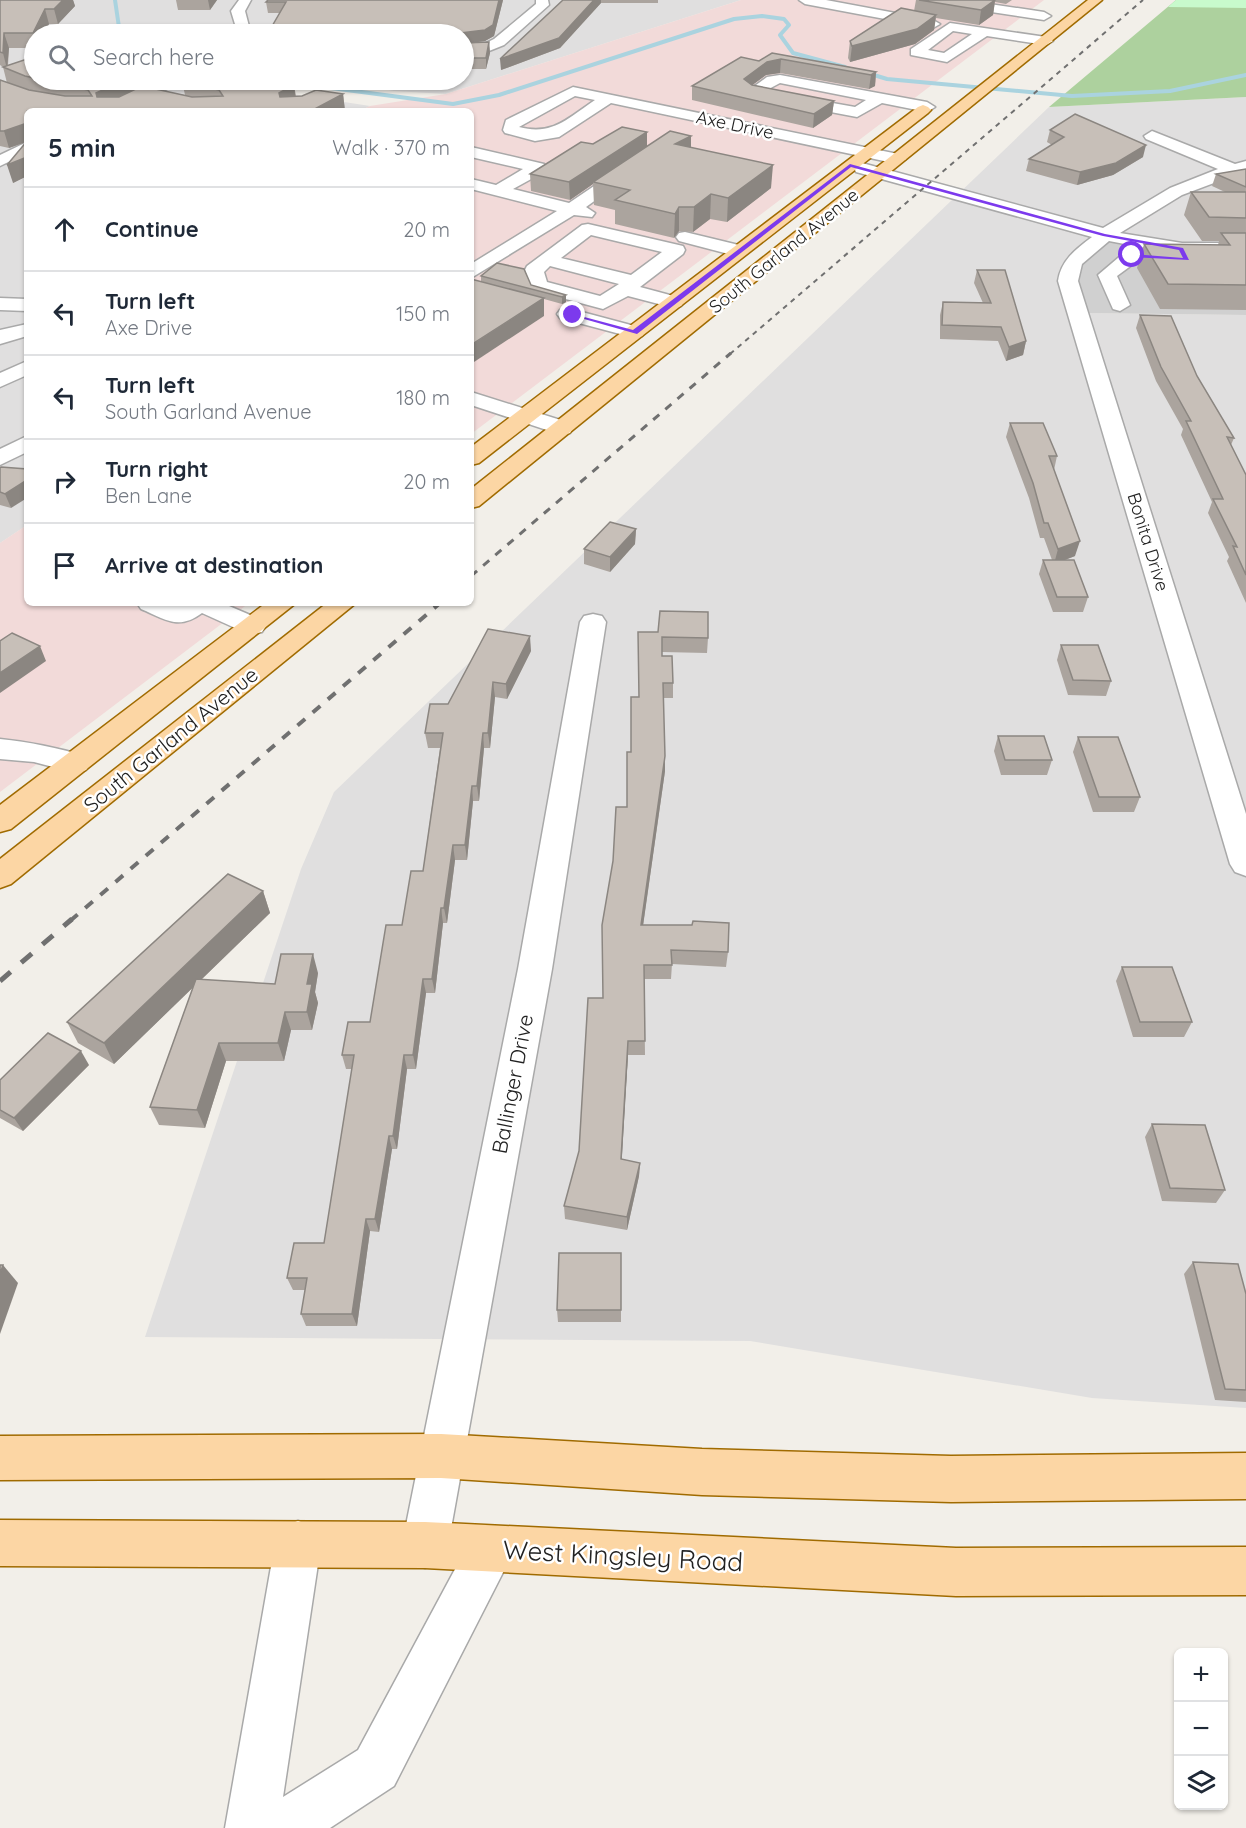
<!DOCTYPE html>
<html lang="en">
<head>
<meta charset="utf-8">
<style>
  body { margin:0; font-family:Quicksand,sans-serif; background:#f2f2f3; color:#1f2937 }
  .controls { position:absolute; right:18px; bottom:18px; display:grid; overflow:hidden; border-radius:9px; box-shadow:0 2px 4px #0004 }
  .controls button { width:54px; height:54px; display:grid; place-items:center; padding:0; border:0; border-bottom:2px solid #e0e1e3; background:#fff; color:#1f2937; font:30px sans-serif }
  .stop { position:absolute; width:18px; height:18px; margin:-14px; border:4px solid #7c3aed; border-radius:50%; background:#fff }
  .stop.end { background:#7c3aed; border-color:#fff; box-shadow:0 2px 6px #0008 }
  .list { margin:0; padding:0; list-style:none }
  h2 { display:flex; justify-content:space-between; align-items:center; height:78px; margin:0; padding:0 24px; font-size:26px }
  h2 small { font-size:20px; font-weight:400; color:#747a83 }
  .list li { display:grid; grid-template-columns:39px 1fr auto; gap:18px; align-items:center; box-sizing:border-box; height:84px; padding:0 24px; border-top:2px solid #e0e1e3 }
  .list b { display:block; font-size:22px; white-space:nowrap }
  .list p { margin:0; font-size:20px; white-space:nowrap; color:#747a83 }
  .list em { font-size:20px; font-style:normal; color:#747a83 }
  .icon { flex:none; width:33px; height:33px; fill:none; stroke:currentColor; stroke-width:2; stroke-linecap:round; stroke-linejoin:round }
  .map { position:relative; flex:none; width:1246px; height:1828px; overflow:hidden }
  .search { position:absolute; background:#fff; box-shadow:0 2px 4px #0004; left:24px; top:24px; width:450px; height:66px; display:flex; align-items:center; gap:15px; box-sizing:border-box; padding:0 21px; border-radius:33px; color:#747a83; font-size:22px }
  .panel { position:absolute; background:#fff; box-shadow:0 2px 4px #0004; left:24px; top:108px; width:450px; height:498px; border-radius:9px }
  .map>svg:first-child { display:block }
  .residential { fill:#e0dfdf }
  .commercial { fill:#f2dad9 }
  .religious { fill:#d0d0d0 }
  .forest { fill:#add19e }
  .park { fill:#c8facc }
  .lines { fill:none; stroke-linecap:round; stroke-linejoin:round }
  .stream { stroke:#aad3df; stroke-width:4 }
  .minor-casing { stroke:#a9a9a9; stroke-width:3 }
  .major-casing { stroke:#a06b00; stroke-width:3 }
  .minor { fill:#fff; fill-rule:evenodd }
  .major { fill:#fcd6a4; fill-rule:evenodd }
  .rail-far3 { stroke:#707070; stroke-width:2; stroke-dasharray:5 5; stroke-linecap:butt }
  .rail-far2 { stroke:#707070; stroke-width:3; stroke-dasharray:8 8; stroke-linecap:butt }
  .rail-far1 { stroke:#707070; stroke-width:4; stroke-dasharray:10 10; stroke-linecap:butt }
  .rail { stroke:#707070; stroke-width:5; stroke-dasharray:14 14; stroke-linecap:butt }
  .wall { fill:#aba49e }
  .shaded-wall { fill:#8b8681 }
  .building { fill:#c7bfb8; stroke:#8b8681; stroke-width:1.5 }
  .route { fill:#7c3aed }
  .labels { text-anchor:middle; stroke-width:5; stroke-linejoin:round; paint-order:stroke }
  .far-street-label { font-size:18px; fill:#222; stroke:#fff }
  .street-label { font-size:21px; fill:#222; stroke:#fff }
  .near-street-label { font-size:26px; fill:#222; stroke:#fff }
</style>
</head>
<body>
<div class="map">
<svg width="1246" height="1828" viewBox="0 0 1246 1828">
  <rect width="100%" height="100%" fill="#f2efe9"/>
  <g class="residential">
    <path d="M 0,0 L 741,0 L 446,94 L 394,91 L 334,80 L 464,80 L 464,34 L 34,34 L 34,80 L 203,80 L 370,106 L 359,111 L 27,111 L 27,525 L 0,543 Z"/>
    <path d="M 1246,97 L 1246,253 L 1085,313 L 1246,315 L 1246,1408 L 1092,1398 L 750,1341 L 145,1337 L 301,869 L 334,792 L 1049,107 Z"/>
  </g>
  <g class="commercial">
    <path d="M 741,0 L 1044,0 L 471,434 L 471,111 L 359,111 L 370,106 L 446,94 Z"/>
    <path d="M 27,525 L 27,603 L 249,603 L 0,792 L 0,543 Z"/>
  </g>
  <path class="religious" d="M 1107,241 L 1246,253 L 1246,315 L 1085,313 L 1075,278 L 1078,266 Z"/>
  <path class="forest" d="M 1176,0 L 1246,0 L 1246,97 L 1049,107 Z"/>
  <path class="park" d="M 1176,0 L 1246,0 L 1246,8 L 1168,7 Z"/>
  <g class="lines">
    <g class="stream">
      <path d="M 115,0 L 120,34"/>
      <path d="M 864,72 L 887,79 L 1072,96 L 1170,91 L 1246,75"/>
      <path d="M 172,80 L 191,81"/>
      <path d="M 283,85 L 316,86 L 453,104 L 499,95 L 734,19 L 762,16 L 784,19 L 789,25 L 780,35 L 793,53 L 845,67"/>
    </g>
    <g class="minor-casing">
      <g id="minor">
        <path d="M 239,0 L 251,0 L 245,11 L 251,34 L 238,34 L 231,11 Z"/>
        <path d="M 536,0 L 548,0 L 549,5 L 504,45 L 489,51 L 464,52 L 464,44 L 486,43 L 494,39 L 536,4 Z"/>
        <path d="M 799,0 L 826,0 L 933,20 L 940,24 L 933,28 L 805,4 Z"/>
        <path d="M 963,0 L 1044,12 L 1051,16 L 1044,20 L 958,7 L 957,4 Z"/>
        <path d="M 950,23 L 1046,37 L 1053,41 L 1046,45 L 987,36 L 947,62 L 911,55 L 911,49 ZM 953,31 L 972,34 L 944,53 L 928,50 Z"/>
        <path d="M 780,75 L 927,102 L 935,107 L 927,112 L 882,103 L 857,117 L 752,97 L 745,93 L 767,77 ZM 780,83 L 866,100 L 855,107 L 765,91 Z"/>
        <path d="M 167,80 L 185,80 L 122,111 L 101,111 Z"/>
        <path d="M 573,87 L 898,154 L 906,159 L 898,164 L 611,103 L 559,137 L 535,141 L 505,133 L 503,130 L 506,120 ZM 575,96 L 595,100 C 568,118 553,136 519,127 Z"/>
        <path d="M 1152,131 L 1235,164 L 1246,161 L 1246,171 L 1182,195 L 1120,233 L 1182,243 L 1246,243 L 1246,255 L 1182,255 L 1109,241 L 1082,264 L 1078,281 L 1246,814 L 1246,876 L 1235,872 L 1230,864 L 1058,281 C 1061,260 1076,249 1092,237 L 856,172 L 854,168 L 862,163 L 1103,228 L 1170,188 L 1218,169 L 1146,139 L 1144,136 Z"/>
        <path d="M 27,142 L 27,153 L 0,166 L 0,155 Z"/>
        <path d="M 471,147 L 544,164 L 546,168 L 544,172 L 513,189 L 569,203 L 625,165 L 631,164 L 639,169 L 586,207 L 595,213 L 592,217 L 574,215 L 471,278 L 471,264 L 557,211 L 471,189 L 471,179 L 496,185 L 523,169 L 471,157 Z"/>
        <path d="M 588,224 L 683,246 L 685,250 L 683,254 L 640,287 L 681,298 L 684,302 L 681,306 L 674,308 L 628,296 L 603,309 L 532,290 L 525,270 L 527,266 L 582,225 ZM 591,235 L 662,252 L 631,275 L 561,258 ZM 550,266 L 619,284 L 600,296 L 547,282 L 544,272 Z"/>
        <path d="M 685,232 L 747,247 L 749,251 L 740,257 L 679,241 L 676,237 L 679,233 Z"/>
        <path d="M 1132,250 L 1164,253 L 1173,259 L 1164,265 L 1136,262 L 1117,276 L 1130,305 L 1120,311 L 1113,309 L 1098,275 L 1125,252 Z"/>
        <path d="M 0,298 L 27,299 L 27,311 L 0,310 Z"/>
        <path d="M 567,308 L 642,328 L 645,332 L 642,336 L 635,338 L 560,318 L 557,314 L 560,310 Z"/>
        <path d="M 27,324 L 27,336 L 0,344 L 0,330 Z"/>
        <path d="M 27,361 L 27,375 L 0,387 L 0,373 Z"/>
        <path d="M 471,392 L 570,423 L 573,428 L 570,433 L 562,435 L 471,405 Z"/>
        <path d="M 27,436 L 27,452 L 0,465 L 0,449 Z"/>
        <path d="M 137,603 L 173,603 L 179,605 L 182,603 L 222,603 L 262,620 L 266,626 L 262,632 L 253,634 L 244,632 L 202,613 C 178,631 165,619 141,609 Z"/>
        <path d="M 593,614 L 602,616 L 606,622 L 552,969 L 448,1545 L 442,1562 L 425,1568 L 408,1562 L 402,1545 L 518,969 L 580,622 L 584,616 Z"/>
        <path d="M 0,739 C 30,742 58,748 86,756 L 91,763 L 86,770 L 76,773 L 34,762 L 0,759 Z"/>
        <path d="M 298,1521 L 315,1527 L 321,1544 L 283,1797 L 358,1750 L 475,1532 L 492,1526 L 509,1532 L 515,1549 L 394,1786 L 330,1828 L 225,1828 L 275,1544 L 281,1527 Z"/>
      </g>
    </g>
    <g class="major-casing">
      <g id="major">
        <path d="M 1088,0 L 1102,0 L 479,506 L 471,508 L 471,489 Z"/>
        <path d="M 923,105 L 928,107 L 931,110 L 928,113 L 479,463 L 471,465 L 471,447 L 918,107 Z"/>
        <path d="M 266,603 L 296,603 L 11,829 L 0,832 L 0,805 Z"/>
        <path d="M 327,603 L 356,603 L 11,884 L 0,888 L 0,859 Z"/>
        <path d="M 441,1434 L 702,1449 L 951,1456 L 1246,1453 L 1246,1499 L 951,1502 L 702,1495 L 441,1478 L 0,1480 L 0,1436 Z"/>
        <path d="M 0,1520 L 425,1522 L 956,1548 L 1246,1547 L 1246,1595 L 956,1596 L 425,1568 L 0,1566 Z"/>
      </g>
    </g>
    <use href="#minor" class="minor"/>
    <use href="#major" class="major"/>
    <path class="rail-far3" d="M 730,354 L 1143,0"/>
    <path class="rail-far2" d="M 471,576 L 731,353"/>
    <path class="rail-far1" d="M 70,921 L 440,603"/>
    <path class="rail" d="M 0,981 L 72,919"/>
  </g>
  <g class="wall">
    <path d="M 0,0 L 73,0 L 75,6 L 58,24 L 49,24 L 34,34 L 34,48 L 9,48 L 8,65 L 34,58 L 34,80 L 137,80 L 139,88 L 185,95 L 182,81 L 294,85 L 296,96 L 343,94 L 345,111 L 27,111 L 27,176 L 13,183 L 26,142 L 9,148 L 0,146 L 0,80 L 7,83 L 3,67 L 0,65 Z"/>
    <path d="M 176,0 L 217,0 L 210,10 L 178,10 Z"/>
    <path d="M 268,0 L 503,0 L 494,36 L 485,41 L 467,43 L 489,42 L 490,53 L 486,69 L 464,69 L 464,34 L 272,34 L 271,28 L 280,13 L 268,13 L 266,2 Z"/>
    <path d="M 563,0 L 658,0 L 658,3 L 601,3 L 560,48 L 501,70 Z"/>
    <path d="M 916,0 L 1012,0 L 1006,4 L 995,2 L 993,15 L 979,25 L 936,18 L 934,30 L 915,44 L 850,62 L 848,58 L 850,41 L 914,11 Z"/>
    <path d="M 772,53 L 876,72 L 875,86 L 869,89 L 780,73 L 766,75 L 752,85 L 834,101 L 832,115 L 813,128 L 692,100 L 692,86 L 759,61 Z"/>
    <path d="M 1050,130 L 1143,157 L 1113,175 L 1077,185 L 1026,171 L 1029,159 L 1052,145 L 1047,142 Z"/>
    <path d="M 593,144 L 691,148 L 771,188 L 727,222 L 710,219 L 693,232 L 679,231 L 674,238 L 615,224 L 615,210 L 594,205 L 593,184 L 570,200 L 531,191 L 530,174 Z"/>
    <path d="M 1246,169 L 1246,310 L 1160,309 L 1137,268 L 1144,244 L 1218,245 L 1219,241 L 1202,241 L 1184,215 L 1191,192 L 1225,192 L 1212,186 L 1216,174 Z"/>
    <path d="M 977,270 L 1026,341 L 1023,355 L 1006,361 L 998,341 L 940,339 L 940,315 L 943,302 L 983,303 L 974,283 Z"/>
    <path d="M 481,276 L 531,285 L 566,295 L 566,302 L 562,304 L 544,299 L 544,316 L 481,281 Z"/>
    <path d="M 1140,315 L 1197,376 L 1234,438 L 1231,445 L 1246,475 L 1246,603 L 1227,561 L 1229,557 L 1208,513 L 1212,502 L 1181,435 L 1183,429 L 1156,381 L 1136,328 Z"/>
    <path d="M 1010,423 L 1057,456 L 1054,470 L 1075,556 L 1065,560 L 1088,597 L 1083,612 L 1053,612 L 1039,574 L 1043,560 L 1052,560 L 1044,538 L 1040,538 L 1029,498 L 1006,437 Z"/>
    <path d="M 0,468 L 11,508 L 0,505 Z"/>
    <path d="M 636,529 L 635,544 L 610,572 L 584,564 L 584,549 Z"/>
    <path d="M 658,632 L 708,638 L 707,653 L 662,652 L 662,656 L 673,683 L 673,698 L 663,698 L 665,771 L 643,925 L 728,952 L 726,967 L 672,964 L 671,979 L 644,979 L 645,1055 L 628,1055 L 621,1160 L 640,1163 L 639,1176 L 627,1230 L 565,1219 L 564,1206 L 579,1151 L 603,998 L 627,807 L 631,752 L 639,697 Z"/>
    <path d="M 1061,645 L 1111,681 L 1106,696 L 1068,695 L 1057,660 Z"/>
    <path d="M 531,651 L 507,699 L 495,697 L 490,748 L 484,748 L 479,801 L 473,801 L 467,860 L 455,860 L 447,923 L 443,923 L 435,993 L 426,993 L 416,1069 L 407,1069 L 397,1149 L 392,1149 L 379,1232 L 370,1231 L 357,1326 L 306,1326 L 301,1314 L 305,1290 L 293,1290 L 287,1278 L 324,1243 L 352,1069 L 346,1069 L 342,1055 L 370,1022 L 402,925 L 423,871 L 440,748 L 428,748 L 425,733 L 448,704 Z"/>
    <path d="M 998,736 L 1052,760 L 1047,775 L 1001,775 L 994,751 Z"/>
    <path d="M 1078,737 L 1140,797 L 1134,812 L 1093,812 L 1073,752 Z"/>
    <path d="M 263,891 L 270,913 L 201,980 L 275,984 L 318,973 L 315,992 L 318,1003 L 312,1030 L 291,1030 L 284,1061 L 226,1061 L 205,1128 L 159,1125 L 150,1107 L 193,987 L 114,1064 L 78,1043 L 67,1022 Z"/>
    <path d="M 1122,967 L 1192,1022 L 1184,1037 L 1133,1037 L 1116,981 Z"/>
    <path d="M 89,1065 L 23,1131 L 0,1118 L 0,1080 Z"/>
    <path d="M 1152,1124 L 1225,1190 L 1216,1203 L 1162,1201 L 1145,1137 Z"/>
    <path d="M 621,1253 L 621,1322 L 558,1322 L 557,1310 Z"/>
    <path d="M 1193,1262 L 1246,1294 L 1246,1402 L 1215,1400 L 1184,1274 Z"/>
  </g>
  <g class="shaded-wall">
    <path d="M 63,0 L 73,0 L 75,6 L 58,24 L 54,9 Z"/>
    <path d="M 208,0 L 217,0 L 210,10 Z"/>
    <path d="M 499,0 L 503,0 L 494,36 L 485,41 L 464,44 L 464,34 L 461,34 L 461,33 Z"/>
    <path d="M 594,0 L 601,0 L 601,3 L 560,48 L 501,70 L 500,59 Z"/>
    <path d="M 995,0 L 993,15 L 979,25 L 981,10 Z"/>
    <path d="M 45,9 L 49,24 L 44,34 L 34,34 L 34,36 L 33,33 Z"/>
    <path d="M 936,15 L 934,30 L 915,44 L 850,62 L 852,46 Z"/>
    <path d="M 4,33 L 9,48 L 7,69 L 3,53 Z"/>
    <path d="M 489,42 L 490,53 L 486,69 L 486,58 Z"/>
    <path d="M 781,59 L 780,73 L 766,75 L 743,92 L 744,79 L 767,62 Z"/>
    <path d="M 876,72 L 875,86 L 869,89 L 871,75 Z"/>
    <path d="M 125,80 L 137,80 L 140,90 L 100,109 L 96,93 Z"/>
    <path d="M 294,85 L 296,102 L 282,109 L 279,93 Z"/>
    <path d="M 343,94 L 345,111 L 311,111 Z"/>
    <path d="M 834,101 L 832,115 L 813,128 L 814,114 Z"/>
    <path d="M 24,124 L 24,136 L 26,142 L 9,148 L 4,131 Z"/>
    <path d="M 647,132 L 647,149 L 593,182 L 593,184 L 570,200 L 569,182 Z"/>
    <path d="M 691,136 L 691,158 L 675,144 Z"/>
    <path d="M 1146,145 L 1143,157 L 1113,175 L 1077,185 L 1080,172 Z"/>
    <path d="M 27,157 L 27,176 L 13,183 L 7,165 Z"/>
    <path d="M 773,165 L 771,188 L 727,222 L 728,198 Z"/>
    <path d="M 711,194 L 710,219 L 693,232 L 694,207 Z"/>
    <path d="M 679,207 L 679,231 L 674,238 L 675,214 Z"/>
    <path d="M 566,295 L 566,302 L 562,304 L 562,297 Z"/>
    <path d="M 544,298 L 544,316 L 471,364 L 471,345 Z"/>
    <path d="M 1026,341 L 1023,355 L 1006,361 L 1009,347 Z"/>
    <path d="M 27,480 L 27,498 L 11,508 L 5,494 Z"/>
    <path d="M 636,529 L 635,544 L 610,572 L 610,557 Z"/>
    <path d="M 1080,541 L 1075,556 L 1054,564 L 1058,549 Z"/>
    <path d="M 530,636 L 531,651 L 507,699 L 506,684 Z"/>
    <path d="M 40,646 L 46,661 L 0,693 L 0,673 Z"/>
    <path d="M 493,682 L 495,697 L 490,748 L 488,733 Z"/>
    <path d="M 483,733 L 484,748 L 479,801 L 477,786 Z"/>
    <path d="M 665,756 L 665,771 L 641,940 L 641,925 Z"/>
    <path d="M 472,786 L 473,801 L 467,860 L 465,845 Z"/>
    <path d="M 453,845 L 455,860 L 447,923 L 444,908 Z"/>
    <path d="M 263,891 L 270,913 L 114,1064 L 104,1043 Z"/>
    <path d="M 441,908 L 443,923 L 435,993 L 432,979 Z"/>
    <path d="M 313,954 L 318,973 L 315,992 L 318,1003 L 312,1030 L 307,1012 L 307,984 Z"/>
    <path d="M 423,979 L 426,993 L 416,1069 L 413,1055 Z"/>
    <path d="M 285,1012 L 291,1030 L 284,1061 L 278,1043 Z"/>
    <path d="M 628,1041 L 628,1055 L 621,1173 L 621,1159 Z"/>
    <path d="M 219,1043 L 226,1061 L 205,1128 L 197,1110 Z"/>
    <path d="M 81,1051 L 89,1065 L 23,1131 L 14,1118 Z"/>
    <path d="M 404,1055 L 407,1069 L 397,1149 L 393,1136 Z"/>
    <path d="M 389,1136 L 392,1149 L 379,1232 L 375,1219 Z"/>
    <path d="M 640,1163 L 639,1176 L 627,1230 L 627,1217 Z"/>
    <path d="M 366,1219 L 370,1231 L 357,1326 L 352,1314 Z"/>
    <path d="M 3,1265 L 18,1283 L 0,1334 L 0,1274 Z"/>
  </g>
  <g class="building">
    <path d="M 0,0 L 63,0 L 54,9 L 45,9 L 33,33 L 4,33 L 3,53 L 0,52 Z"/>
    <path d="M 268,0 L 499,0 L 493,25 L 485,30 L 461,33 L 461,34 L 342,34 L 345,28 L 271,28 L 286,2 L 266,2 Z"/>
    <path d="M 563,0 L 594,0 L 559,38 L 500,59 Z"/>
    <path d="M 919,0 L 995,0 L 981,10 Z"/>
    <path d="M 901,8 L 936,15 L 917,29 L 852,46 L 850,41 Z"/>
    <path d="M 489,42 L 486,58 L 464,58 L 464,43 Z"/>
    <path d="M 772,53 L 876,72 L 871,75 L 781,59 L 767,62 L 744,79 L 752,85 L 834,101 L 814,114 L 692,86 L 741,57 L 759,61 Z"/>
    <path d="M 30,58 L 34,58 L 34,78 L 25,76 L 3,67 Z"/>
    <path d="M 0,80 L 29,90 L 65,96 L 92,96 L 88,90 L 41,80 L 125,80 L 96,93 L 97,97 L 119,97 L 142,86 L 192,97 L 223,96 L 219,90 L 182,81 L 186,80 L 235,80 L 257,84 L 266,80 L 294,85 L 279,93 L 280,97 L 302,96 L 316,90 L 343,94 L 311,111 L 27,111 L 27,137 L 24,136 L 24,124 L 4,131 L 0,131 Z"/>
    <path d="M 1075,114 L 1146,145 L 1116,163 L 1080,172 L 1029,159 L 1064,137 L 1050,130 Z"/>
    <path d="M 622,127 L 647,132 L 569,182 L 530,174 L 581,142 L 593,144 Z"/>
    <path d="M 670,131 L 691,136 L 675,144 L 773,165 L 728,198 L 711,194 L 694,207 L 679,207 L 675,214 L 615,200 L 630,190 L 593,182 Z"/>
    <path d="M 27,141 L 27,157 L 7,165 Z"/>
    <path d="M 1246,169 L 1246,187 L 1216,174 Z"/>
    <path d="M 1191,192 L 1246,192 L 1246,218 L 1209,217 Z"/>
    <path d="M 1221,233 L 1246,233 L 1246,285 L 1168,284 L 1144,244 L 1230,245 Z"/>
    <path d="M 497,263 L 524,269 L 531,285 L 566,295 L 562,297 L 481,276 Z"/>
    <path d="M 977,270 L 1005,270 L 1026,341 L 1009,347 L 1001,327 L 942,325 L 943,302 L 991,303 Z"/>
    <path d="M 471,279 L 544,298 L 471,345 Z"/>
    <path d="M 1140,315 L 1171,316 L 1197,376 L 1234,438 L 1227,437 L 1246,475 L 1246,575 L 1233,546 L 1237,547 L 1213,499 L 1223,499 L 1186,421 L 1191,421 L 1161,367 Z"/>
    <path d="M 1010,423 L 1043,423 L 1057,456 L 1049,456 L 1080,541 L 1058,549 L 1048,523 L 1044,523 L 1033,483 Z"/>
    <path d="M 1,467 L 27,469 L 27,480 L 5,494 L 0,492 L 0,468 Z"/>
    <path d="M 610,522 L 636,529 L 610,557 L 584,549 Z"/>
    <path d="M 1043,560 L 1074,560 L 1088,597 L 1057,597 Z"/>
    <path d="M 660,611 L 708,612 L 708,638 L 662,637 L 662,656 L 672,656 L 673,683 L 663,683 L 665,756 L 641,925 L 692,925 L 693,921 L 729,923 L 728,952 L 671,950 L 672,965 L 644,965 L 645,1041 L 628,1041 L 621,1159 L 640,1163 L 627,1217 L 564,1206 L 579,1151 L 588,998 L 603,998 L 602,925 L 613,861 L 616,807 L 627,807 L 627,752 L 631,752 L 631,697 L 639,697 L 638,632 L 658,632 Z"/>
    <path d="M 488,629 L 530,636 L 506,684 L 493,682 L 488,733 L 483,733 L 477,786 L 472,786 L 465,845 L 453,845 L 444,908 L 441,908 L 432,979 L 423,979 L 413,1055 L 404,1055 L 393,1136 L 389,1136 L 375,1219 L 366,1219 L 352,1314 L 301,1314 L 307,1278 L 287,1278 L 294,1243 L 324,1243 L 354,1055 L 342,1055 L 348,1022 L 370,1022 L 386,925 L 402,925 L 411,871 L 423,871 L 443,733 L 425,733 L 430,704 L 448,704 Z"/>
    <path d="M 12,633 L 40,646 L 0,673 L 0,641 Z"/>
    <path d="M 1061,645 L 1098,645 L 1111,681 L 1073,680 Z"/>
    <path d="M 998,736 L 1044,736 L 1052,760 L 1005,760 Z"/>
    <path d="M 1078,737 L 1118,737 L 1140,797 L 1099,797 Z"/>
    <path d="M 228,874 L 263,891 L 104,1043 L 67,1022 Z"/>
    <path d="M 281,954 L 313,954 L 307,984 L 312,984 L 307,1012 L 285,1012 L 278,1043 L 219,1043 L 197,1110 L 150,1107 L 196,979 L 275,984 Z"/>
    <path d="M 1122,967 L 1172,967 L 1192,1022 L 1140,1022 Z"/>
    <path d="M 48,1033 L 81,1051 L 14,1118 L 0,1110 L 0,1080 Z"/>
    <path d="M 1152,1124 L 1205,1125 L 1225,1190 L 1170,1188 Z"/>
    <path d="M 559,1253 L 621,1253 L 621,1310 L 557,1310 Z"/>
    <path d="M 1193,1262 L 1238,1264 L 1246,1294 L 1246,1390 L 1225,1389 Z"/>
    <path d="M 0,1265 L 3,1265 L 0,1274 Z"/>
  </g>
  <path class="route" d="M 850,164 L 1105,234 L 1183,248 L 1189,260 L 1130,257 L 1132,254 L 1183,258 L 1179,250 L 1103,236 L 851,167 L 637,334 L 570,315 L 573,314 L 633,330 Z"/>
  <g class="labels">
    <g class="far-street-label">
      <text transform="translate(735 125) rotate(12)" y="6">Axe Drive</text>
      <text transform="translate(784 251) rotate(-39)" y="6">South Garland Avenue</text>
      <text transform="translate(1148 542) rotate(73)" y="6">Bonita Drive</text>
    </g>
    <g class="street-label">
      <text transform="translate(171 740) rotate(-39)" y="7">South Garland Avenue</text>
      <text transform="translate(513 1084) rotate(-79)" y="7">Ballinger Drive</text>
    </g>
    <g class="near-street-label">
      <text transform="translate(623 1556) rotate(3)" y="9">West Kingsley Road</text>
    </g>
  </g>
</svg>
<div class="controls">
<button>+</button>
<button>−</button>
<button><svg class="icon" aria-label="layers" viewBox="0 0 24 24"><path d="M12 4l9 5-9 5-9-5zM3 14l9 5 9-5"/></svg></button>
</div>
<div class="stop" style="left:1132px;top:255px"></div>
<div class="stop end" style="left:573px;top:315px"></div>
<div class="search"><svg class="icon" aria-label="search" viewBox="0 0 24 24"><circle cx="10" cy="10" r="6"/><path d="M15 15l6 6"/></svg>Search here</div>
<section class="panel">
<h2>5 min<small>Walk · 370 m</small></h2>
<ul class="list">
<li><svg class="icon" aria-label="ahead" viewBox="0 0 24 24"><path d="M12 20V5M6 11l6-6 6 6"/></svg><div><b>Continue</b></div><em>20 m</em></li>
<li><svg class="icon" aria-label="left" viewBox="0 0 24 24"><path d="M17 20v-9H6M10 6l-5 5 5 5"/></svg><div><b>Turn left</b><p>Axe Drive</p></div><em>150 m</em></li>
<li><svg class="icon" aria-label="left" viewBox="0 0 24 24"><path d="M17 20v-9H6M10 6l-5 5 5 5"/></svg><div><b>Turn left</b><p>South Garland Avenue</p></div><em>180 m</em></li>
<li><svg class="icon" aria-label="right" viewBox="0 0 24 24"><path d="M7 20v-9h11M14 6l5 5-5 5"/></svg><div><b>Turn right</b><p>Ben Lane</p></div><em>20 m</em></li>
<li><svg class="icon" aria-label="arrive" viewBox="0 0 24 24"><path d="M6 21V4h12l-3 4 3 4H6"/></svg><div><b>Arrive at destination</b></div></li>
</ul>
</section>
</div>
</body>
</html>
